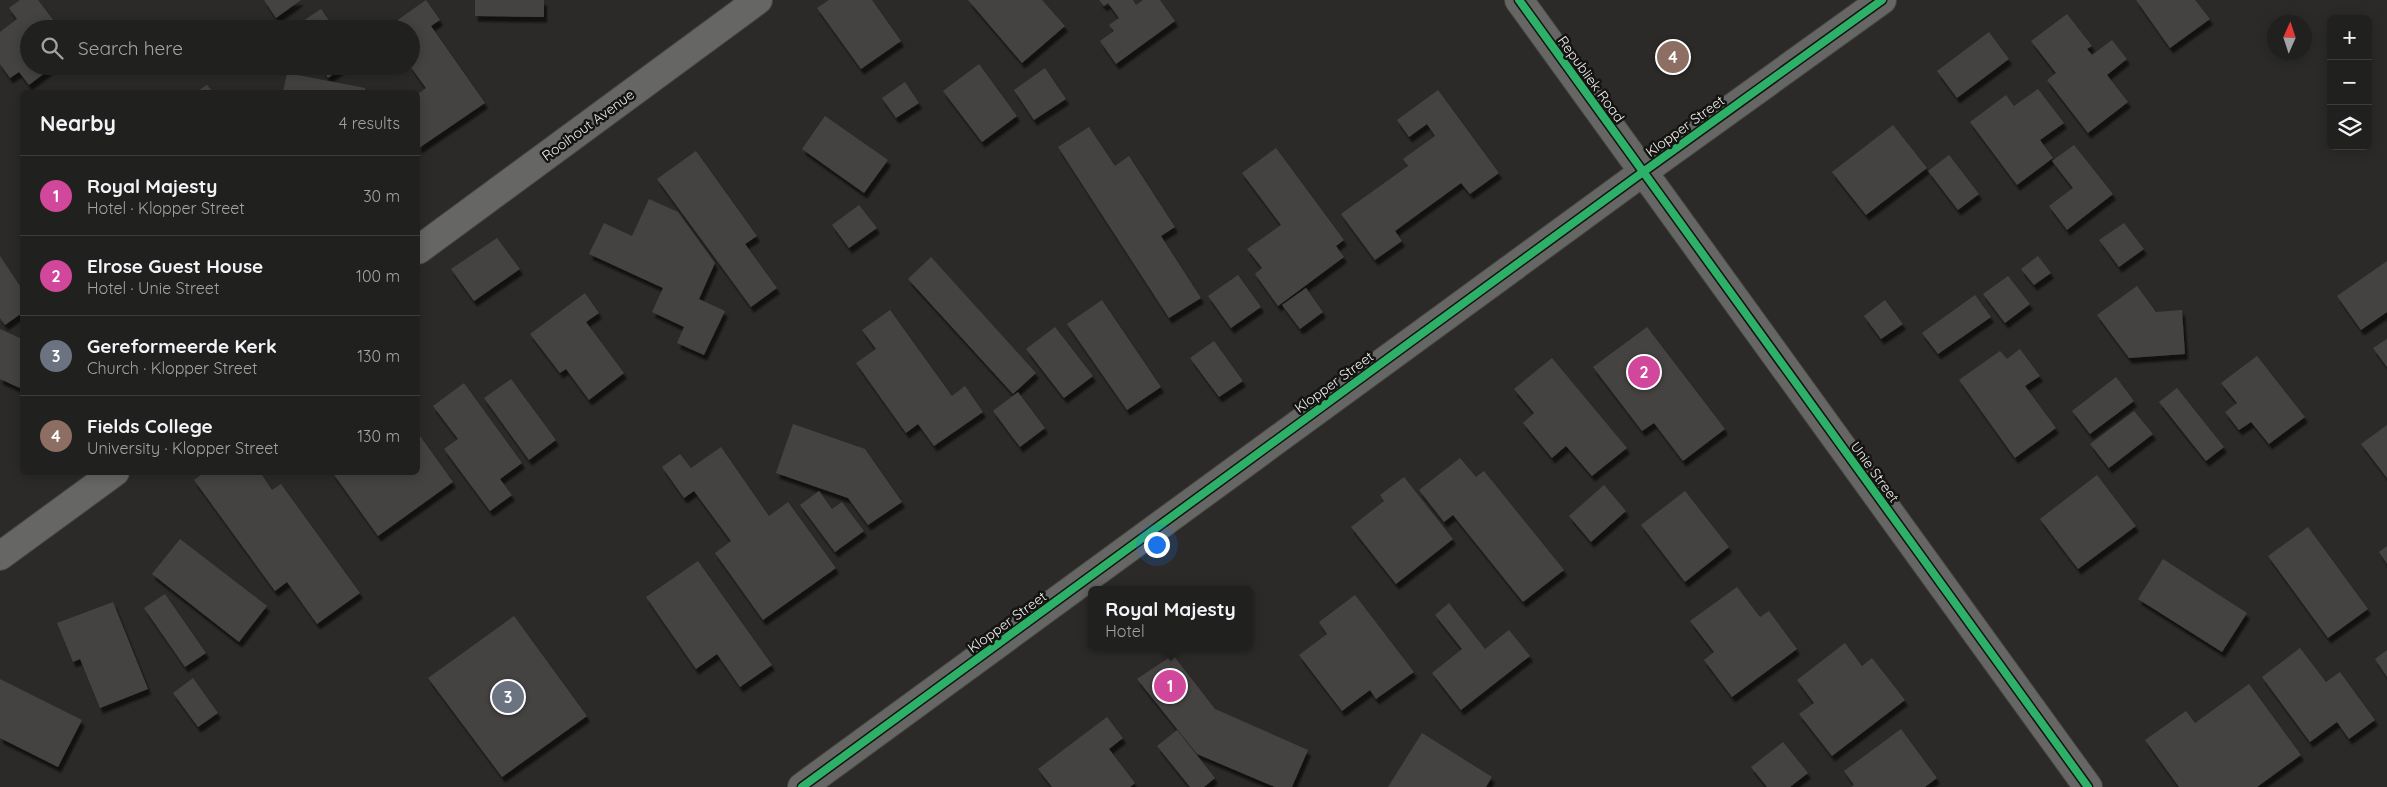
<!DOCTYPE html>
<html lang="en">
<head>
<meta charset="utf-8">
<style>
  body { margin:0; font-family:Quicksand,sans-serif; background:#2d2d2b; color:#f1f3f6 }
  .controls { position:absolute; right:15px; top:15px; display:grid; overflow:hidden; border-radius:8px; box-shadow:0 2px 12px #0003 }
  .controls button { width:45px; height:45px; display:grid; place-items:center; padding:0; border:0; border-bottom:1px solid #3d3e3c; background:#20201e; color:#f1f3f6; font:25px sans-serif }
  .compass { position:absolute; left:2267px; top:15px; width:45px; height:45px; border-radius:50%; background:#20201e; box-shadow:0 2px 12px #0003; rotate:3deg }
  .you { position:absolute; left:1156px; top:544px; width:18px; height:18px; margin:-12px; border:4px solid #fff; border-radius:50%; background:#1a73e8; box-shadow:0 0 0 8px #1a73e833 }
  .badge { display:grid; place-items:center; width:32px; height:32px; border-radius:50%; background:#0b8043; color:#fff; font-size:16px; font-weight:700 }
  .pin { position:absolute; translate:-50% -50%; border:2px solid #fff; box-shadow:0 1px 5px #0006 }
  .popup { position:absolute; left:1088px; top:586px; width:165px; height:65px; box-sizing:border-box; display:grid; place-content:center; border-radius:8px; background:#20201e; filter:drop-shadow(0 1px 4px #0005); font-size:16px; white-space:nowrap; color:#a2a3a4 }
  .popup b { font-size:19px; color:#f1f3f6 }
  .popup::after { content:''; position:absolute; left:50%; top:100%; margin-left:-10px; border:10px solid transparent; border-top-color:#20201e }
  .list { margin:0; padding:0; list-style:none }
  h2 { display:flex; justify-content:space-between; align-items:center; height:65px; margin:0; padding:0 20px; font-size:21px }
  h2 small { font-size:16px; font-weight:400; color:#a2a3a4 }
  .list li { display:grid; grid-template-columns:32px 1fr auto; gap:15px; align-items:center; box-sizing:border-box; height:80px; padding:0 20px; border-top:1px solid #3d3e3c }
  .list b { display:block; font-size:19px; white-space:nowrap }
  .list p { margin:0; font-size:16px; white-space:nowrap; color:#a2a3a4 }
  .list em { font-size:16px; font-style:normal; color:#a2a3a4 }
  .icon { flex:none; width:28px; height:28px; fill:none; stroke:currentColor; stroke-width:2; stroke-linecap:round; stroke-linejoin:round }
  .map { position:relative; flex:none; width:2387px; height:787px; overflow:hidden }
  .search { position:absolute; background:#20201e; box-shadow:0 2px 12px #0003; left:20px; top:20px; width:400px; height:55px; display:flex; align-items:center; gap:12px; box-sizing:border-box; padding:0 18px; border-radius:28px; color:#a2a3a4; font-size:19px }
  .panel { position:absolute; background:#20201e; box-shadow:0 2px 12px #0003; left:20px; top:90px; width:400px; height:385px; border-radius:8px }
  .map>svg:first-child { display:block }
  .building { fill:#454342; filter:url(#shadow) }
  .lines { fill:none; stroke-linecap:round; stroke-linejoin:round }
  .street-casing { stroke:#484745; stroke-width:30 }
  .street { stroke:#666664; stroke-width:28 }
  .cycleway-casing { stroke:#131311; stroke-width:11 }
  .cycleway { stroke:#2db169; stroke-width:8 }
  .labels { text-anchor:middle; stroke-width:5; stroke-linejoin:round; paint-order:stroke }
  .street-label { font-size:14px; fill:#efeeeb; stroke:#131311 }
</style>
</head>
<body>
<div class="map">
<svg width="2387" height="787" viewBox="0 0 2387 787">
  <defs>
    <filter id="shadow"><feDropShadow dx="3" dy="5.5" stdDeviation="1" flood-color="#0009"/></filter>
  </defs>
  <rect width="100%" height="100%" fill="#2b2a28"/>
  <g class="building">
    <path d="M 20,0 L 38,0 L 60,29 L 29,29 L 29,66 L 54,66 L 29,85 L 19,72 L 10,78 L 0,64 L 0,32 L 17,19 L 9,8 Z"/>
    <path d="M 264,0 L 301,0 L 276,18 Z"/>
    <path d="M 426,0 L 440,20 L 431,26 L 485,103 L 419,148 L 418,146 L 418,94 L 426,88 L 410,66 L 411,29 L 385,29 Z"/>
    <path d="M 475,0 L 544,0 L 544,17 L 475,16 Z"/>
    <path d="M 829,0 L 872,0 L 901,41 L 861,69 L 817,8 Z"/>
    <path d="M 968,0 L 1042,0 L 1065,26 L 1022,63 Z"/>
    <path d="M 1099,0 L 1133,0 L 1136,5 L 1143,0 L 1160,0 L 1175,21 L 1116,64 L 1100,41 L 1114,31 L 1109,25 L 1119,18 L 1108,3 L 1104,6 Z"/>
    <path d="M 2136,0 L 2195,0 L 2210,19 L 2170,48 Z"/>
    <path d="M 321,9 L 335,29 L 308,29 L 303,21 Z"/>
    <path d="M 2067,14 L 2092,46 L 2087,49 L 2092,55 L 2112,40 L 2127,59 L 2107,75 L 2128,102 L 2088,133 L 2047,80 L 2056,73 L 2031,41 Z"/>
    <path d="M 1989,32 L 2009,59 L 1957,98 L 1937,71 Z"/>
    <path d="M 979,64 L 1017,116 L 982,142 L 943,91 Z"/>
    <path d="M 320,66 L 345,66 L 328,78 Z"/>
    <path d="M 1045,68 L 1066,99 L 1034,120 L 1014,90 Z"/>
    <path d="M 287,73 L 365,88 L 365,92 L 283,92 Z"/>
    <path d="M 905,82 L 919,103 L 896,118 L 882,98 Z"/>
    <path d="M 207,85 L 213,92 L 196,92 Z"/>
    <path d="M 2038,89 L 2064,123 L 2040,140 L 2053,158 L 2017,185 L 1970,122 L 2006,95 L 2014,106 Z"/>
    <path d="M 1438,90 L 1499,173 L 1470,194 L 1461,183 L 1395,231 L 1402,241 L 1375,260 L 1341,214 L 1408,166 L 1403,159 L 1435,136 L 1427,124 L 1409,137 L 1397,120 Z"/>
    <path d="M 825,116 L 888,160 L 864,193 L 802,149 Z"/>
    <path d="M 1893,125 L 1927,168 L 1866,215 L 1832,172 Z"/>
    <path d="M 1089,127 L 1115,166 L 1129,156 L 1175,227 L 1161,236 L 1201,298 L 1169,318 L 1058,147 Z"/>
    <path d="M 2074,145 L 2113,194 L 2067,230 L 2049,206 L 2073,188 L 2052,161 Z"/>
    <path d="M 1276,148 L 1344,240 L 1336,246 L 1344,257 L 1278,306 L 1255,274 L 1262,268 L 1247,249 L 1281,225 L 1242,173 Z"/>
    <path d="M 696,151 L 757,236 L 745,244 L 777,288 L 751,307 L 657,179 Z"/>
    <path d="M 1949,155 L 1979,194 L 1958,210 L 1928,171 Z"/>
    <path d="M 649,199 L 678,212 L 715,263 L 699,299 L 725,311 L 704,355 L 677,343 L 684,327 L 652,312 L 663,288 L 589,254 L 604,223 L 632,236 Z"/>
    <path d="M 859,205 L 877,228 L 849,248 L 832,225 Z"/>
    <path d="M 2124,223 L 2144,249 L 2119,267 L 2099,240 Z"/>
    <path d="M 497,238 L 520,269 L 474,301 L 451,269 Z"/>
    <path d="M 0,256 L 22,289 L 22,313 L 5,325 L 0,318 Z"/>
    <path d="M 2038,256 L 2051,273 L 2034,285 L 2021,269 Z"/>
    <path d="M 931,257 L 1036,373 L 1013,394 L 908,279 Z"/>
    <path d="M 2387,261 L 2387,312 L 2361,330 L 2337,296 Z"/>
    <path d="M 1238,275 L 1261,307 L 1231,328 L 1208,296 Z"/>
    <path d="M 2008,276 L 2030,304 L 2005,323 L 1983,294 Z"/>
    <path d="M 2137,286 L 2156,312 L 2182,310 L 2185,354 L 2129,358 L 2097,315 Z"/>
    <path d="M 1306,288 L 1323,312 L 1300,329 L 1282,305 Z"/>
    <path d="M 585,293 L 599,313 L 586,322 L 624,373 L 589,400 L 566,369 L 560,373 L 530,334 Z"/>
    <path d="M 1975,295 L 1991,317 L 1938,354 L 1922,333 Z"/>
    <path d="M 1102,300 L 1161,387 L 1127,410 L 1067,324 Z"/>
    <path d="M 1885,300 L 1903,324 L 1881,339 L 1864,316 Z"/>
    <path d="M 890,310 L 952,396 L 965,386 L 983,412 L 934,446 L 918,424 L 906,433 L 856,363 L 876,349 L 862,330 Z"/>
    <path d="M 1055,327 L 1093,376 L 1064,398 L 1026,349 Z"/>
    <path d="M 1647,327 L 1725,429 L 1683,461 L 1654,423 L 1642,431 L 1593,367 Z"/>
    <path d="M 0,329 L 22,339 L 22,389 L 0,379 Z"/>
    <path d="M 2387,339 L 2387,367 L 2373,348 Z"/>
    <path d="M 1214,341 L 1243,381 L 1219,397 L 1190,358 Z"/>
    <path d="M 2020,349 L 2040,376 L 2025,386 L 2056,428 L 2015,458 L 1959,380 L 2000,351 L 2007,359 Z"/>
    <path d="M 2257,356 L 2305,417 L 2269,444 L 2251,422 L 2239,430 L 2225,412 L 2237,403 L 2221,383 Z"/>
    <path d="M 1552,358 L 1627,448 L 1592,476 L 1566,446 L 1552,458 L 1523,423 L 1534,413 L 1514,389 Z"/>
    <path d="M 2116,377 L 2134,401 L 2090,434 L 2072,411 Z"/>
    <path d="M 511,379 L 556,440 L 529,460 L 484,398 Z"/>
    <path d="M 464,383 L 522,463 L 500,479 L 512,495 L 490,511 L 444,449 L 458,439 L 433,406 Z"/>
    <path d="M 2177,388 L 2224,447 L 2206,461 L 2159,402 Z"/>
    <path d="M 1018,392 L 1045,428 L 1020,447 L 993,411 Z"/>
    <path d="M 2134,411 L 2153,434 L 2109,468 L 2090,444 Z"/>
    <path d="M 793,424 L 865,449 L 902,502 L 868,525 L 848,498 L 776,473 Z"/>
    <path d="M 2387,425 L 2387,478 L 2361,444 Z"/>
    <path d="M 418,433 L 453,482 L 378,536 L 332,472 L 418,472 Z"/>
    <path d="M 721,447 L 769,516 L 788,502 L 836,568 L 763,620 L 715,553 L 731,541 L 694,491 L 684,498 L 662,467 L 680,454 L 691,468 Z"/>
    <path d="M 1460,458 L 1476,477 L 1484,471 L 1564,570 L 1523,602 L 1453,515 L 1444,522 L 1419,490 Z"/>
    <path d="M 205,472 L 260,472 L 272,490 L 281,484 L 360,593 L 317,624 L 287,582 L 275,591 L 194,480 Z"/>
    <path d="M 2097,475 L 2136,526 L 2078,569 L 2040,519 Z"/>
    <path d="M 1404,477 L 1453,539 L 1396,584 L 1351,527 L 1384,501 L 1380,495 Z"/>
    <path d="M 1604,485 L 1626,511 L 1591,542 L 1569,516 Z"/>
    <path d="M 819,491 L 832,509 L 842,502 L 864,531 L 835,552 L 800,505 Z"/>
    <path d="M 1685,491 L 1729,547 L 1685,582 L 1641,525 Z"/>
    <path d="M 2308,527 L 2368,609 L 2328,638 L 2268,556 Z"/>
    <path d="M 180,539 L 267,606 L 239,642 L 152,574 Z"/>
    <path d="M 2387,546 L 2387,564 L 2379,552 Z"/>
    <path d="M 2163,559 L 2247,613 L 2222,652 L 2138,599 Z"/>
    <path d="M 698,561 L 772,665 L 740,687 L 717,654 L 696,669 L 646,597 Z"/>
    <path d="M 1737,587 L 1760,617 L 1769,611 L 1797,649 L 1732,697 L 1704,660 L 1714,652 L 1690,621 Z"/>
    <path d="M 165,594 L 206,653 L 185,667 L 144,608 Z"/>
    <path d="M 1355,595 L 1414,672 L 1376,699 L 1370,690 L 1342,711 L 1299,655 L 1327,634 L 1319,622 Z"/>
    <path d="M 113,602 L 148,689 L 100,708 L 80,659 L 73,662 L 57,623 Z"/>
    <path d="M 1449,603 L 1485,649 L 1509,630 L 1530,656 L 1461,710 L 1432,673 L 1462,649 L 1435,615 Z"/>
    <path d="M 514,616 L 587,716 L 502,777 L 428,678 Z"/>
    <path d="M 1845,643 L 1862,666 L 1872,658 L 1905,700 L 1832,756 L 1799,714 L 1814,703 L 1797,680 Z"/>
    <path d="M 2300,648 L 2326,682 L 2340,672 L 2375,720 L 2349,739 L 2337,722 L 2310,742 L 2262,677 Z"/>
    <path d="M 2387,650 L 2387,677 L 2375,659 Z"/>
    <path d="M 1173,655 L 1215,709 L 1308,750 L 1292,787 L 1275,787 L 1197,754 L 1137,679 Z"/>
    <path d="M 193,678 L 218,713 L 198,727 L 173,693 Z"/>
    <path d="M 0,679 L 82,720 L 58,767 L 0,738 Z"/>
    <path d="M 2249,684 L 2301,755 L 2257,787 L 2179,787 L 2145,740 L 2186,711 L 2195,723 Z"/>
    <path d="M 1107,717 L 1123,738 L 1109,749 L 1135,783 L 1130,787 L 1052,787 L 1038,769 Z"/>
    <path d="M 1901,729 L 1937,778 L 1925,787 L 1851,787 L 1854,785 L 1844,771 Z"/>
    <path d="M 1177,730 L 1215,778 L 1204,787 L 1190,787 L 1157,746 Z"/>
    <path d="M 1422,733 L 1492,777 L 1486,787 L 1388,787 Z"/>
    <path d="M 1783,742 L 1808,773 L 1790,787 L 1767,787 L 1751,767 Z"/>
  </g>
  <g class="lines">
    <g class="street-casing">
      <g id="street">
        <path d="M 1519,0 L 2088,787"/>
        <path d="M 418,250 L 758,0"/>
        <path d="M 0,556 L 115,472"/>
        <path d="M 802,787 L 1643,172 L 1882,0"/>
      </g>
    </g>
    <use href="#street" class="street"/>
    <g class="cycleway-casing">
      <g id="cycleway">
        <path d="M 1519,0 L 2088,787"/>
        <path d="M 802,787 L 1643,172 L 1882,0"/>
      </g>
    </g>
    <use href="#cycleway" class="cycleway"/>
  </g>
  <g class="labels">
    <g class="street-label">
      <text transform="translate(1591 79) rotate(54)" y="5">Republiek Road</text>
      <text transform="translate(588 125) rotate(-36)" y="5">Rooihout Avenue</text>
      <text transform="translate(1685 126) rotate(-36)" y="5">Klopper Street</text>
      <text transform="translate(1334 382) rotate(-36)" y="5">Klopper Street</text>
      <text transform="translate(1875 472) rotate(54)" y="5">Unie Street</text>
      <text transform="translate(1007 622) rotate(-36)" y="5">Klopper Street</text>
    </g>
  </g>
</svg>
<div class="controls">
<button>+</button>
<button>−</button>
<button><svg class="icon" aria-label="layers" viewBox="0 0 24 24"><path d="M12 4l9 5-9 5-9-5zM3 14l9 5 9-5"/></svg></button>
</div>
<svg class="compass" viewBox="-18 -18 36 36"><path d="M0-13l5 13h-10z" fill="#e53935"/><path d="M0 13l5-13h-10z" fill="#a2a3a4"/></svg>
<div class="you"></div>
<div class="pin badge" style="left:1170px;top:686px;background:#d1479c">1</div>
<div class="popup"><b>Royal Majesty</b>Hotel</div>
<div class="pin badge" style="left:1644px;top:372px;background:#d1479c">2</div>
<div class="pin badge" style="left:508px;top:697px;background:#6b7280">3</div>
<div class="pin badge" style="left:1673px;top:57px;background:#8d6e63">4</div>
<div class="search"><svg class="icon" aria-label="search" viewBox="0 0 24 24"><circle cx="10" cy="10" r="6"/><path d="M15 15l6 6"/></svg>Search here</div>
<section class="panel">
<h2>Nearby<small>4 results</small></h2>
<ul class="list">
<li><span class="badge" style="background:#d1479c">1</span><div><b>Royal Majesty</b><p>Hotel · Klopper Street</p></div><em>30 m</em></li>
<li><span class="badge" style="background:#d1479c">2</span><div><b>Elrose Guest House</b><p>Hotel · Unie Street</p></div><em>100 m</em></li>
<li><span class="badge" style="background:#6b7280">3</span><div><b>Gereformeerde Kerk</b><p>Church · Klopper Street</p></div><em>130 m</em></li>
<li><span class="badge" style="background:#8d6e63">4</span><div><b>Fields College</b><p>University · Klopper Street</p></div><em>130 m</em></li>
</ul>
</section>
</div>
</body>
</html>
